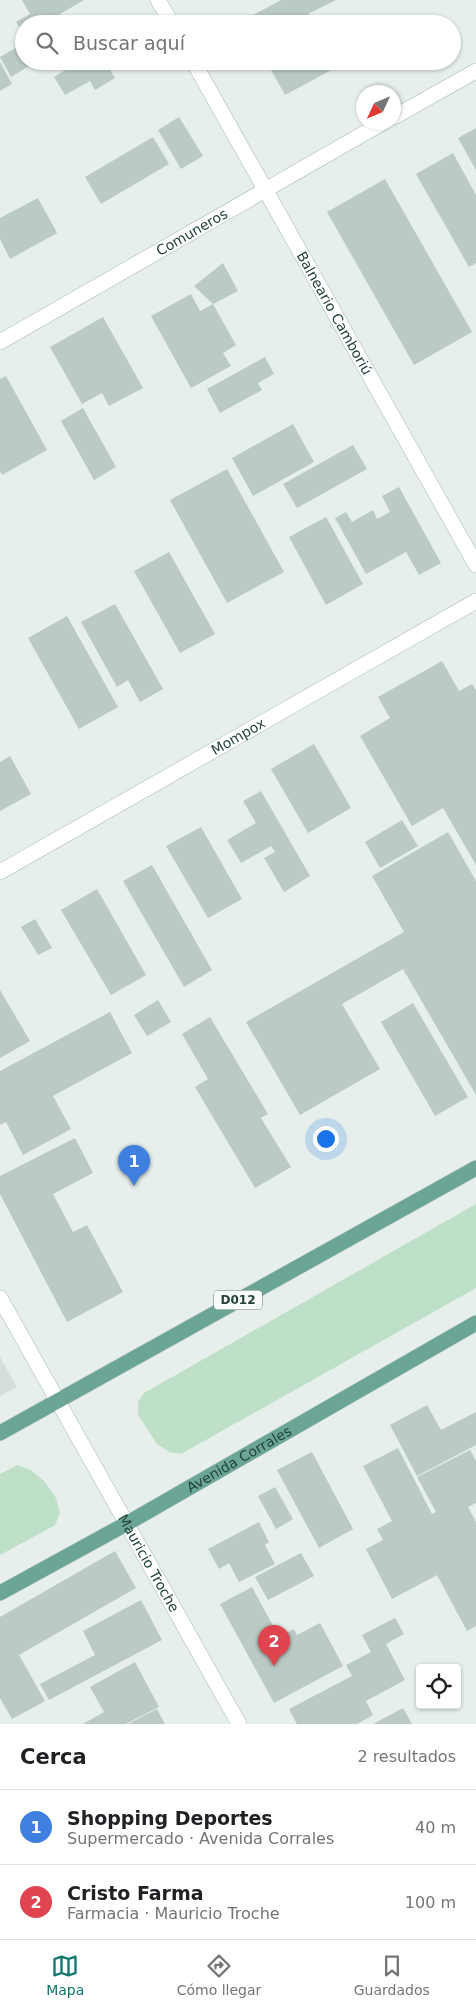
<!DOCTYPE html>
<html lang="es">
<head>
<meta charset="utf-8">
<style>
  body { margin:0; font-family:"DejaVu Sans",sans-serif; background:#f6f6f6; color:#202124 }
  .controls { position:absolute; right:15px; bottom:15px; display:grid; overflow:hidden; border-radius:5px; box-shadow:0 1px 4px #0004 }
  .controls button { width:45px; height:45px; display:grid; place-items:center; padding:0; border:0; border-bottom:1px solid #e0e0e0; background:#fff; color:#202124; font:25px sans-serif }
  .compass { position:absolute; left:356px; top:85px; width:45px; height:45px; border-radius:50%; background:#fff; box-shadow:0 1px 4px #0004; rotate:226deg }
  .you { position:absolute; left:325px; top:1138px; width:18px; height:18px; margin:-12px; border:4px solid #fff; border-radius:50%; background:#1a73e8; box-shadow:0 0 0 8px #1a73e833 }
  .badge { display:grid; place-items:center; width:32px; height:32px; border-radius:50%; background:#0f766e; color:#fff; font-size:16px; font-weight:700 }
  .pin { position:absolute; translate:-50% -41px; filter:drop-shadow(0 1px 2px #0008) }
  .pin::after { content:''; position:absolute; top:26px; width:18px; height:15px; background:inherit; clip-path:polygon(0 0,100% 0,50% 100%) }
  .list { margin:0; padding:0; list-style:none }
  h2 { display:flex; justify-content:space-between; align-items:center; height:65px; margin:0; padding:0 20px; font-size:21px }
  h2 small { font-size:16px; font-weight:400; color:#757577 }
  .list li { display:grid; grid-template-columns:32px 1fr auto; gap:15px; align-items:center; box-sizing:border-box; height:75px; padding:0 20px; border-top:1px solid #e0e0e0 }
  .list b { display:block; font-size:19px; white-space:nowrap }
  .list p { margin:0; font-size:16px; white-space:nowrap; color:#757577 }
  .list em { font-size:16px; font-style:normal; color:#757577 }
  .icon { flex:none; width:28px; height:28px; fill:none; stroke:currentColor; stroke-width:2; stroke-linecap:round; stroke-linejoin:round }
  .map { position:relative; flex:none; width:476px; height:1724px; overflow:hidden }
  .search { position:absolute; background:#fff; box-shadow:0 1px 4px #0004; left:15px; right:15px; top:15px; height:55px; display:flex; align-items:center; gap:12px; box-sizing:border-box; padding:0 18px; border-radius:28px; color:#757577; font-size:19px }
  .sheet { height:215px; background:#fff }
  nav { display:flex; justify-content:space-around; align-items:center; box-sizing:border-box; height:70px; border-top:1px solid #e0e0e0; background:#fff; font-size:14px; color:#757577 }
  nav a { display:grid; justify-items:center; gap:2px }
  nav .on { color:#0f766e }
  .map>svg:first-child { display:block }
  .built { fill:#d4dfda }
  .green { fill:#bfe0c8 }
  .building { fill:#bbcac4 }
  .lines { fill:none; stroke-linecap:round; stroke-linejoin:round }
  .minor-casing { stroke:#a8b8b2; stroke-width:16 }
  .tertiary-casing { stroke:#a8b8b2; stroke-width:16 }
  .primary-casing { stroke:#c2cac8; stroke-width:16 }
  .minor { stroke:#fff; stroke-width:15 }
  .tertiary { stroke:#fff; stroke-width:15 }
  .primary { stroke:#6aa596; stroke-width:15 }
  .labels { text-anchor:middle; stroke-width:4; stroke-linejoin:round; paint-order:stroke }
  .shield { fill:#f7fbf9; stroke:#637a73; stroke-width:1 }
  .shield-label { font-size:12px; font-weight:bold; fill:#24423a }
  .street-label { font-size:14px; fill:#24423a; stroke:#f7fbf9 }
</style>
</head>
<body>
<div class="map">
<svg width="476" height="1724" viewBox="0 0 476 1724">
  <rect width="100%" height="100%" fill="#e6efeb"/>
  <path class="built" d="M 0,1357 L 17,1387 L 0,1396 Z"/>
  <g class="green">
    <path d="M 476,1204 L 476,1288 L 181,1454 L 169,1452 L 157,1444 L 138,1415 L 138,1402 L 144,1393 Z"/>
    <path d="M 17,1465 L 31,1470 L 44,1481 L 56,1498 L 60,1513 L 55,1525 L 0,1555 L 0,1474 Z"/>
  </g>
  <g class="building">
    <path d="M 22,0 L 84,0 L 43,24 L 24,24 L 24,35 L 16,22 L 30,14 Z"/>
    <path d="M 281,0 L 336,0 L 308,14 L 313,24 L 246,24 L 244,20 Z"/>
    <path d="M 24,43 L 24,61 L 37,61 L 11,77 L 0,57 Z"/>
    <path d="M 80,61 L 105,61 L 115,78 L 95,90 L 90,81 L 65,95 L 54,77 Z"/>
    <path d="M 266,61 L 334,61 L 337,67 L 285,95 Z"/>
    <path d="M 0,62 L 12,84 L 0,91 Z"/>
    <path d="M 179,117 L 203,156 L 181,169 L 158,130 Z"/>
    <path d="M 476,128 L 476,170 L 458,138 Z"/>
    <path d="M 153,137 L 169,164 L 101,204 L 85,177 Z"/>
    <path d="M 453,153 L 476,195 L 476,263 L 469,267 L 416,174 Z"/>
    <path d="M 385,179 L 472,332 L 414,365 L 327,212 Z"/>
    <path d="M 38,198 L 57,233 L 10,259 L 0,239 L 0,218 Z"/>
    <path d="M 223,263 L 238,291 L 213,304 L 194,286 Z"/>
    <path d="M 191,294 L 200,311 L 213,304 L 236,345 L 223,353 L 231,366 L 191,388 L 151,316 Z"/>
    <path d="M 103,317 L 143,388 L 109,406 L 102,393 L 82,404 L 50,347 Z"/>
    <path d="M 265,357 L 274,374 L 258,383 L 262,390 L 220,413 L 207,389 Z"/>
    <path d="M 6,376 L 47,450 L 2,475 L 0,471 L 0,379 Z"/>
    <path d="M 83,408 L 116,467 L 94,480 L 61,421 Z"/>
    <path d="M 293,424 L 314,462 L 253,496 L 232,458 Z"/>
    <path d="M 353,445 L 367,469 L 297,508 L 283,484 Z"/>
    <path d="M 227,469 L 284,572 L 227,603 L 170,500 Z"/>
    <path d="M 399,487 L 441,563 L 419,575 L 406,552 L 366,574 L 335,518 L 346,512 L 352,522 L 373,510 L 377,519 L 390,512 L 382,496 Z"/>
    <path d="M 326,517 L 363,584 L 326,605 L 289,537 Z"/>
    <path d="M 169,552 L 215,634 L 180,653 L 134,571 Z"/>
    <path d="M 115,604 L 163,689 L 140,702 L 128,680 L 117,687 L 81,622 Z"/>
    <path d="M 67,616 L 118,707 L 79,729 L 28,638 Z"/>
    <path d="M 442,661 L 459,691 L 472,684 L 476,690 L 476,865 L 443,808 L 412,826 L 360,736 L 390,718 L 378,697 Z"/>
    <path d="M 314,744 L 351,808 L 308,833 L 271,769 Z"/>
    <path d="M 10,756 L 31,794 L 0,811 L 0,762 Z"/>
    <path d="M 261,791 L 310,876 L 284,892 L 264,858 L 275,852 L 271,846 L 241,863 L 227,840 L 256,823 L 243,801 Z"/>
    <path d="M 402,820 L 418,846 L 380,868 L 365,842 Z"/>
    <path d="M 201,827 L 242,899 L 208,918 L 166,846 Z"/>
    <path d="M 448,832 L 476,881 L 476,1095 L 403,969 L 342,1004 L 380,1069 L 300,1115 L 246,1022 L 404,932 L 372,876 Z"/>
    <path d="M 152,865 L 212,970 L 184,987 L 123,881 Z"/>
    <path d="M 97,889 L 146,975 L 111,995 L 61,910 Z"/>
    <path d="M 35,919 L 52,948 L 38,955 L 21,927 Z"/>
    <path d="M 0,990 L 30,1041 L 0,1058 Z"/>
    <path d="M 158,1000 L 171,1022 L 147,1036 L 134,1015 Z"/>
    <path d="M 413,1003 L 468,1097 L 435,1116 L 381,1022 Z"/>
    <path d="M 110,1012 L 132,1053 L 53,1096 L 71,1129 L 23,1155 L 6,1122 L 0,1125 L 0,1071 Z"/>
    <path d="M 210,1017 L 268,1114 L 261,1118 L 291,1167 L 255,1188 L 195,1087 L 208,1079 L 182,1034 Z"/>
    <path d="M 75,1138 L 93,1173 L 53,1194 L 73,1232 L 87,1225 L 123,1292 L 67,1322 L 0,1194 L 0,1176 Z"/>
    <path d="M 427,1405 L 441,1430 L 476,1412 L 476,1445 L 417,1476 L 390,1425 Z"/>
    <path d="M 398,1448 L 432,1514 L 436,1512 L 417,1477 L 470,1450 L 476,1461 L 476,1503 L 468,1507 L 476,1522 L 476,1626 L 467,1631 L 437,1575 L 392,1599 L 366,1549 L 383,1540 L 377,1529 L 392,1521 L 363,1466 Z"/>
    <path d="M 312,1452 L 353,1529 L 319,1548 L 277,1470 Z"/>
    <path d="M 275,1487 L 293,1519 L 276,1529 L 258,1496 Z"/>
    <path d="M 259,1522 L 269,1542 L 265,1545 L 275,1564 L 239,1582 L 229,1563 L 219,1569 L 208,1549 Z"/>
    <path d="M 115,1551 L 136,1588 L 19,1655 L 45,1701 L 12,1719 L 0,1698 L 0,1617 Z"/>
    <path d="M 301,1553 L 314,1576 L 268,1600 L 255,1577 Z"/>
    <path d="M 252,1587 L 279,1637 L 294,1629 L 297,1635 L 320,1623 L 343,1666 L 274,1703 L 220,1604 Z"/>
    <path d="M 141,1600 L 162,1640 L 49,1700 L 40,1684 L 95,1655 L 83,1631 Z"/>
    <path d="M 395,1618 L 404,1634 L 386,1644 L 405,1680 L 366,1701 L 373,1715 L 357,1724 L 297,1724 L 289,1709 L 352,1676 L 346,1665 L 371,1652 L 362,1635 Z"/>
    <path d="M 135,1662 L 159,1707 L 126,1724 L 83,1724 L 104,1712 L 90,1687 Z"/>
    <path d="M 403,1708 L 412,1724 L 373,1724 Z"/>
    <path d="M 157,1709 L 165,1724 L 128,1724 Z"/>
  </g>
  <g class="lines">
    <g class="minor-casing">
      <g id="minor">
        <path d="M 394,117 L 476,71"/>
        <path id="s1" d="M 0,342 L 384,122"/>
        <path id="s2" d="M 0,872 L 476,601"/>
        <path id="s3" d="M 0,1298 L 239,1724"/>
      </g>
    </g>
    <g class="tertiary-casing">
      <g id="tertiary">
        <path d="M 158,0 L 172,24"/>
        <path id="s4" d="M 193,61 L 476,565"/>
      </g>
    </g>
    <g class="primary-casing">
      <g id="primary">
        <path d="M 0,1433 L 476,1168"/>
        <path id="s5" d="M 0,1593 L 126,1524 L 476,1323"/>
      </g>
    </g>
    <use href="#minor" class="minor"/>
    <use href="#tertiary" class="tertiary"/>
    <use href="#primary" class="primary"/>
  </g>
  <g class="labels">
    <rect class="shield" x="214" y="1290.5" width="48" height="19" rx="4"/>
    <g class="shield-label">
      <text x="238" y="1304">D012</text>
    </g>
    <g class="street-label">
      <text dy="5" stroke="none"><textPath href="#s1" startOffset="221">Comuneros</textPath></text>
      <text dy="5" stroke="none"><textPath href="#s4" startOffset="289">Balneario Camboriú</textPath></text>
      <text dy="5" stroke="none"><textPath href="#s2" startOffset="274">Mompox</textPath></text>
      <text dy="5" stroke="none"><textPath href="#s5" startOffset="274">Avenida Corrales</textPath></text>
      <text dy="5" stroke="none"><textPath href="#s3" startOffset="304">Mauricio Troche</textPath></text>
    </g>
  </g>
</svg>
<div class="controls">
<button><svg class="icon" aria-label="locate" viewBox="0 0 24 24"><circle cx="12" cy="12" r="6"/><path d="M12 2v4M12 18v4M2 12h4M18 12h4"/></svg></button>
</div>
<svg class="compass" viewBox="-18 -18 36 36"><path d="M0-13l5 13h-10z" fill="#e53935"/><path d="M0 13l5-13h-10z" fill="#757577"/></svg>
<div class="you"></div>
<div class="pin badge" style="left:134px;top:1186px;background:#3f7fe0">1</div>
<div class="pin badge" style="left:274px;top:1666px;background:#e0444e">2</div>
<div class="search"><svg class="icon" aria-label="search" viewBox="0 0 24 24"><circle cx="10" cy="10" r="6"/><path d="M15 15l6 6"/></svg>Buscar aquí</div>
</div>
<section class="sheet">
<h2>Cerca<small>2 resultados</small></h2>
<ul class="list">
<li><span class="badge" style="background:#3f7fe0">1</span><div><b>Shopping Deportes</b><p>Supermercado · Avenida Corrales</p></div><em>40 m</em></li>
<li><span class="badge" style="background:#e0444e">2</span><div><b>Cristo Farma</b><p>Farmacia · Mauricio Troche</p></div><em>100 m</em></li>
</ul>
</section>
<nav>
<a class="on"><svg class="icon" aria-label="map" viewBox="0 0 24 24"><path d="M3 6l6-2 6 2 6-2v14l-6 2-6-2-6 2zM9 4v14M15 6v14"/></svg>Mapa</a>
<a><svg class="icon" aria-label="directions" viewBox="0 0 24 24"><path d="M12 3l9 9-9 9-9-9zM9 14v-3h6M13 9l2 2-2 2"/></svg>Cómo llegar</a>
<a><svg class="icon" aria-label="saved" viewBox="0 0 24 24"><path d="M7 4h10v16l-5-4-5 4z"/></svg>Guardados</a>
</nav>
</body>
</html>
